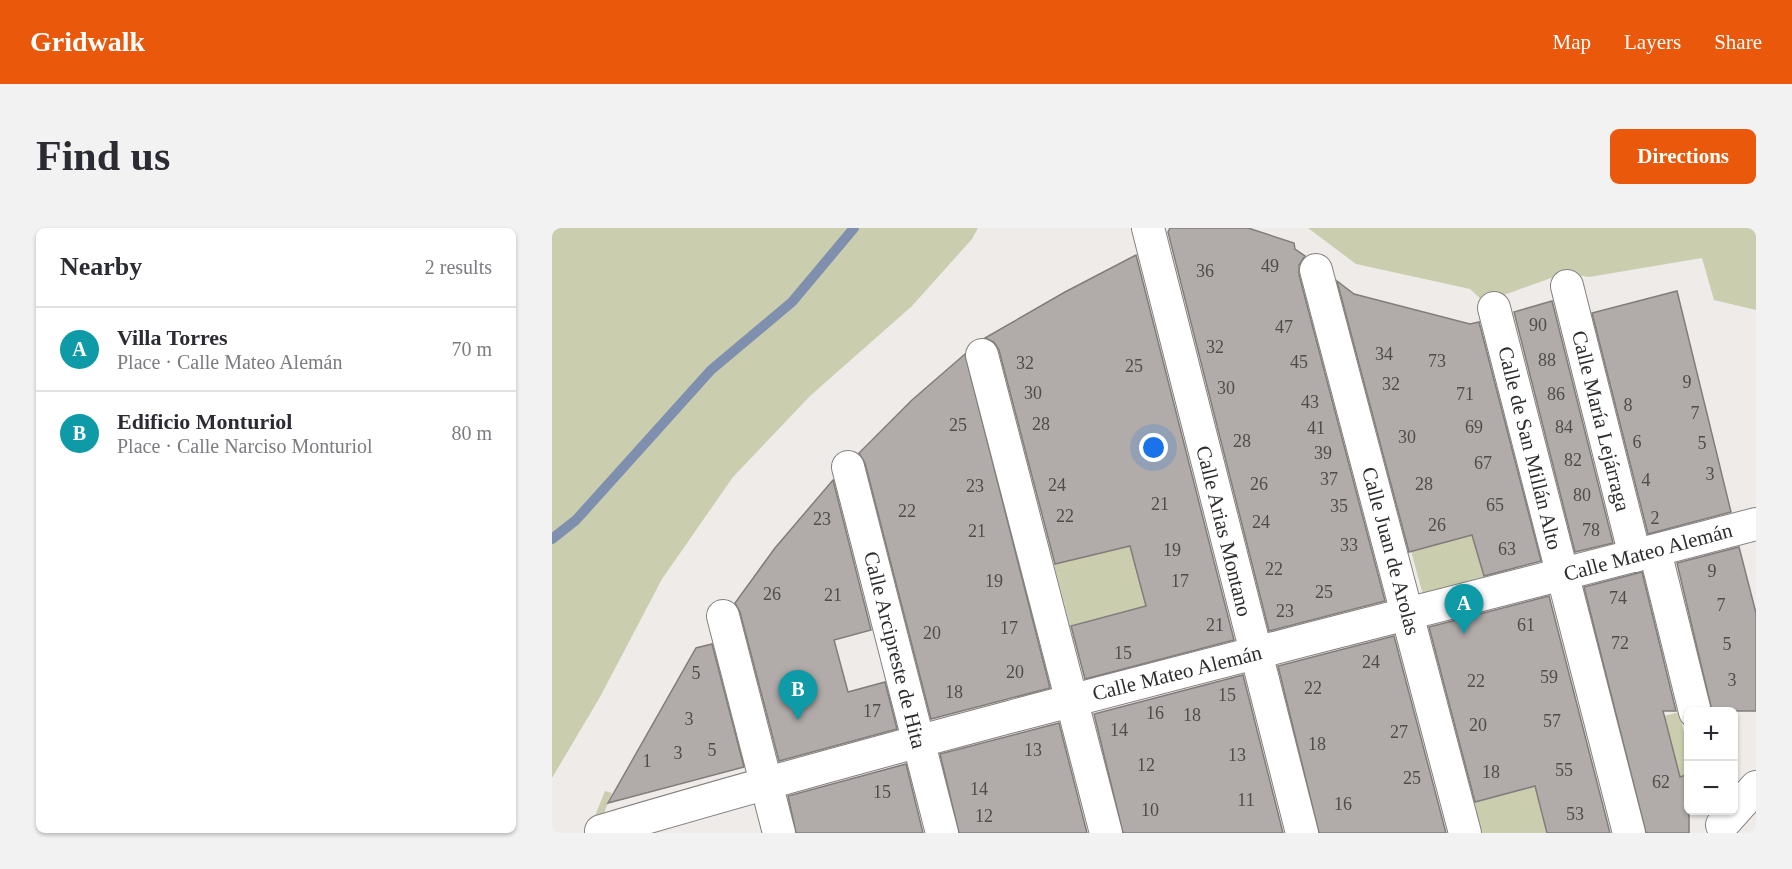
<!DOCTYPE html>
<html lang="en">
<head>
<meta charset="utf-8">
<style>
  body { margin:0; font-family:"Times New Roman",serif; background:#f2f2f3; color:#2b2b33 }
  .controls { position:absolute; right:18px; bottom:18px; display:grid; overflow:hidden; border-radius:9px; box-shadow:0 2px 4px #0004 }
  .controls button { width:54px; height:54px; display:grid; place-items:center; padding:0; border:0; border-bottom:2px solid #e1e1e2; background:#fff; color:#2b2b33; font:30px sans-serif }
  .you { position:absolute; left:602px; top:220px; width:21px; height:21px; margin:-15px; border:4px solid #fff; border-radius:50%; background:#1a73e8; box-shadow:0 0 0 9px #1a73e833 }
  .badge { display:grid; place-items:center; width:39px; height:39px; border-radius:50%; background:#ea580c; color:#fff; font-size:20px; font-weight:700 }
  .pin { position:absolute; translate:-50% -50px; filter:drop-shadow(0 2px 3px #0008) }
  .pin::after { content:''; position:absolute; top:32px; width:21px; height:18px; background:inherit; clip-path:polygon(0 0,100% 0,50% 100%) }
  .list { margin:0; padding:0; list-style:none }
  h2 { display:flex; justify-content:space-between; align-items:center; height:78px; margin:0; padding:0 24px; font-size:26px }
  h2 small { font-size:20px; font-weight:400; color:#7c7c81 }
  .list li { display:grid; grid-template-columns:39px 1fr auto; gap:18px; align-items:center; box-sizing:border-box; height:84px; padding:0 24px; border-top:2px solid #e1e1e2 }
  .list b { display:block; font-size:22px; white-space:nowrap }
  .list p { margin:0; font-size:20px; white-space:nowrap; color:#7c7c81 }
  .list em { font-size:20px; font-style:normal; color:#7c7c81 }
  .map { position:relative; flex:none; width:1204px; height:605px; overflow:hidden; border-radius:9px }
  header { display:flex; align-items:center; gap:36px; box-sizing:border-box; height:84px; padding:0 30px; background:#ea580c; color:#fff }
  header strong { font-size:28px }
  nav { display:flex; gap:33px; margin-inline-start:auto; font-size:21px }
  .intro { display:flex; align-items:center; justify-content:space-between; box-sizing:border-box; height:144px; padding:0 36px }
  h1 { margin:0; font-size:42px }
  .button { padding:15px 27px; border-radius:9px; background:#ea580c; color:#fff; font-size:21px; font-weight:700 }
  main { display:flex; gap:36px; padding:0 36px }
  aside { flex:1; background:#fff; border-radius:9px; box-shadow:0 2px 4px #0004 }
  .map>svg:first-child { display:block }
  .green { fill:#caceae }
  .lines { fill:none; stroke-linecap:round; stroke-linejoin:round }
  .stream { stroke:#7f90af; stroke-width:10 }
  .building { fill:#b1acaa; stroke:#827d7b; stroke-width:1.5 }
  .street-casing { stroke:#85817e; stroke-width:34 }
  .street { stroke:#fff; stroke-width:32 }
  .labels { text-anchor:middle; stroke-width:4.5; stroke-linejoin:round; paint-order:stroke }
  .number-label { font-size:18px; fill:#4f4d4c }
  .street-label { font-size:21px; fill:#2e2d2c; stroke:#fff }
</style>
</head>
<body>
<header>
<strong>Gridwalk</strong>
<nav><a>Map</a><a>Layers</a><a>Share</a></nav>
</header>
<div class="intro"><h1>Find us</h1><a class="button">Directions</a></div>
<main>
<aside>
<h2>Nearby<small>2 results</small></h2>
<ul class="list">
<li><span class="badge" style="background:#0f9aa8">A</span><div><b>Villa Torres</b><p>Place · Calle Mateo Alemán</p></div><em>70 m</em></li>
<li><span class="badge" style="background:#0f9aa8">B</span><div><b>Edificio Monturiol</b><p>Place · Calle Narciso Monturiol</p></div><em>80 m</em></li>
</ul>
</aside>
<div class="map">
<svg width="1204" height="605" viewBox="0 0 1204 605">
  <rect width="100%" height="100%" fill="#efebe8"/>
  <g class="green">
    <path d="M 0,0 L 426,0 L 420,11 L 360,78 L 258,168 L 181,249 L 110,351 L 48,469 L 0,550 Z"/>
    <path d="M 756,0 L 1204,0 L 1204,82 L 1162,72 L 1150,30 L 1037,49 L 1013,45 L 932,74 L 918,61 L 804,36 Z"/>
    <path d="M 920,306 L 932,351 L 871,367 L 859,323 Z"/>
    <path d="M 578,317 L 594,378 L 518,398 L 502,337 Z"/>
    <path d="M 1127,484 L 1136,521 L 1136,546 L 1128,549 L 1123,531 L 1077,542 L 1067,500 Z"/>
    <path d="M 980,548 L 995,605 L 929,605 L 921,575 L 966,563 Z"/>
    <path d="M 53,563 L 60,565 L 44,605 L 36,605 Z"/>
  </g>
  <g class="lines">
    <path class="stream" d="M 0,311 L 24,292 L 159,142 L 240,74 L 302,0"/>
  </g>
  <g class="building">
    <path d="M 618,0 L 696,0 L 742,15 L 743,21 L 753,28 L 747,37 L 747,47 L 833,373 L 717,403 L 616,4 Z"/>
    <path d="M 584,27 L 682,412 L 533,451 L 519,398 L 594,378 L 578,318 L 503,336 L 447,122 L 442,114 L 433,110 L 513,64 Z"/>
    <path d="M 785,53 L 802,66 L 918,96 L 927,94 L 989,333 L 932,348 L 920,307 L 857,324 Z"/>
    <path d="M 1125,63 L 1179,284 L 1096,306 L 1040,85 Z"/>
    <path d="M 1000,73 L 1061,315 L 1023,324 L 962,84 Z"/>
    <path d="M 413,126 L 498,460 L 379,491 L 313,235 L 307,225 L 360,172 Z"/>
    <path d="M 281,252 L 319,402 L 282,412 L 296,464 L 333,454 L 345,501 L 227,533 L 188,384 L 183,375 L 223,320 Z"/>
    <path d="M 1187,319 L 1204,385 L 1204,483 L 1160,483 L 1125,335 Z"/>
    <path d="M 1090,344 L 1124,483 L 1111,483 L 1128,549 L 1137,546 L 1137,605 L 1094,605 L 1032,359 Z"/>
    <path d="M 997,368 L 1058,605 L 995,605 L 983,558 L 923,574 L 877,399 Z"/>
    <path d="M 842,408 L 894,605 L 767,605 L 726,438 Z"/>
    <path d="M 160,416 L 192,539 L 56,575 L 144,420 Z"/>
    <path d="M 691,447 L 731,605 L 571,605 L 542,486 Z"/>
    <path d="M 507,495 L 535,605 L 407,605 L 388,526 Z"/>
    <path d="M 354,536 L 371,605 L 244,605 L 236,568 Z"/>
  </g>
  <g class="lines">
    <g class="street-casing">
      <g id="street">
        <path d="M 596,0 L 750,605"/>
        <path d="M 764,42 L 913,605"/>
        <path d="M 1015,58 L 1083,328"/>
        <path d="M 942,80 L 1077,605"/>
        <path d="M 430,127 L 554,605"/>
        <path d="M 296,239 L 390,605"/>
        <path d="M 1103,323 L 1143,484"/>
        <path d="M 171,388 L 227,605"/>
        <path d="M 1170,597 L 1204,559"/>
        <path d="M 50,605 L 49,603 C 431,490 819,397 1204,296"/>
      </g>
    </g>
    <use href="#street" class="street"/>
  </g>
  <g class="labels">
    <g class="number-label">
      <text x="718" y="44">49</text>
      <text x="653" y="49">36</text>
      <text x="986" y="103">90</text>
      <text x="732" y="105">47</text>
      <text x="663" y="125">32</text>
      <text x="832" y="132">34</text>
      <text x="995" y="138">88</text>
      <text x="885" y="139">73</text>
      <text x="747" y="140">45</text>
      <text x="473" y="141">32</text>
      <text x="582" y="144">25</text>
      <text x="1135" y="160">9</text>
      <text x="839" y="162">32</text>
      <text x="674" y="166">30</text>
      <text x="481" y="171">30</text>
      <text x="913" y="172">71</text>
      <text x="1004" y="172">86</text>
      <text x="758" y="180">43</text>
      <text x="1076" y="183">8</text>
      <text x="1143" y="191">7</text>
      <text x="489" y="202">28</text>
      <text x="406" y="203">25</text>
      <text x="922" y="205">69</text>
      <text x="1012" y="205">84</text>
      <text x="764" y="206">41</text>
      <text x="855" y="215">30</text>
      <text x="690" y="219">28</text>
      <text x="1085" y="220">6</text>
      <text x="1150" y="221">5</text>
      <text x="771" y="231">39</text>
      <text x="1021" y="238">82</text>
      <text x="931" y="241">67</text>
      <text x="1158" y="252">3</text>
      <text x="777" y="257">37</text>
      <text x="1094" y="258">4</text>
      <text x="707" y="262">26</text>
      <text x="872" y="262">28</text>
      <text x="505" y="263">24</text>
      <text x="423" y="264">23</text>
      <text x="1030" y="273">80</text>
      <text x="608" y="282">21</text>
      <text x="943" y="283">65</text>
      <text x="787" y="284">35</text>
      <text x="355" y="289">22</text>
      <text x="513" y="294">22</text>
      <text x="1103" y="296">2</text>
      <text x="270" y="297">23</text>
      <text x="709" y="300">24</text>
      <text x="885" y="303">26</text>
      <text x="1039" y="308">78</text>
      <text x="425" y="309">21</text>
      <text x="797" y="323">33</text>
      <text x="955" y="327">63</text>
      <text x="620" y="328">19</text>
      <text x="722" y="347">22</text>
      <text x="1160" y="349">9</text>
      <text x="442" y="359">19</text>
      <text x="628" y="359">17</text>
      <text x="772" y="370">25</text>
      <text x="220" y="372">26</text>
      <text x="281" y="373">21</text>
      <text x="1066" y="376">74</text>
      <text x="1169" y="383">7</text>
      <text x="733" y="389">23</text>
      <text x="663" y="403">21</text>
      <text x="974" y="403">61</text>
      <text x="457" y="406">17</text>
      <text x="380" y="411">20</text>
      <text x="1068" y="421">72</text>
      <text x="1175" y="422">5</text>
      <text x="571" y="431">15</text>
      <text x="819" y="440">24</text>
      <text x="463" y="450">20</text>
      <text x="144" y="451">5</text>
      <text x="997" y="455">59</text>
      <text x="1180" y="458">3</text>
      <text x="924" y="459">22</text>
      <text x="761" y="466">22</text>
      <text x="402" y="470">18</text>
      <text x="675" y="473">15</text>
      <text x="320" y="489">17</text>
      <text x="603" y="491">16</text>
      <text x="640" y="493">18</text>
      <text x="137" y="497">3</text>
      <text x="1000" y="499">57</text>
      <text x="926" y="503">20</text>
      <text x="567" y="508">14</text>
      <text x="847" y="510">27</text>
      <text x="765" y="522">18</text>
      <text x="160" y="528">5</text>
      <text x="481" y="528">13</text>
      <text x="126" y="531">3</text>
      <text x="685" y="533">13</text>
      <text x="95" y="539">1</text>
      <text x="594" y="543">12</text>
      <text x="1012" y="548">55</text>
      <text x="939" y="550">18</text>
      <text x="860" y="556">25</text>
      <text x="1109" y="560">62</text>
      <text x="427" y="567">14</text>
      <text x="330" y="570">15</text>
      <text x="694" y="578">11</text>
      <text x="791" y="582">16</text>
      <text x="598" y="588">10</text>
      <text x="1023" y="592">53</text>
      <text x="432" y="594">12</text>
    </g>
    <g class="street-label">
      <text transform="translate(1049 193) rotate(76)" y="7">Calle María Lejárraga</text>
      <text transform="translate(978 220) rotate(76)" y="7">Calle de San Millán Alto</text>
      <text transform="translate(672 303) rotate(76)" y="7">Calle Arias Montano</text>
      <text transform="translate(839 323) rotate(75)" y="7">Calle Juan de Arolas</text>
      <text transform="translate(1096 324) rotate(-15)" y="7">Calle Mateo Alemán</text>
      <text transform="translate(343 422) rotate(76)" y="7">Calle Arcipreste de Hita</text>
      <text transform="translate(625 445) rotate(-14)" y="7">Calle Mateo Alemán</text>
    </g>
  </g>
</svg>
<div class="controls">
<button>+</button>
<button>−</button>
</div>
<div class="you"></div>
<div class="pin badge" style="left:912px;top:406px;background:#0f9aa8">A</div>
<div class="pin badge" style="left:246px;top:492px;background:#0f9aa8">B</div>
</div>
</main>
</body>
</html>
